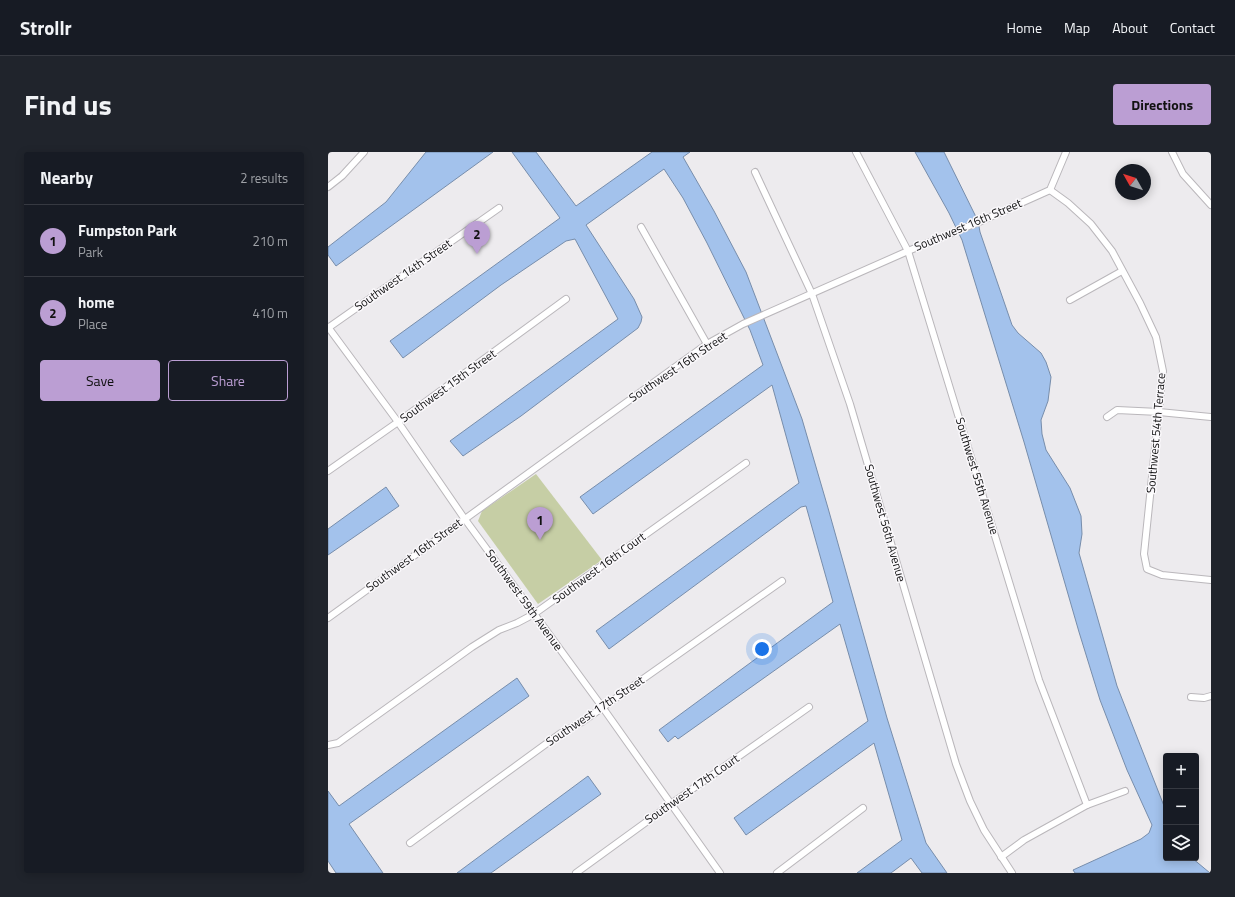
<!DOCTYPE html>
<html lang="en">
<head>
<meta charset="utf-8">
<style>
  body { margin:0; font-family:"Titillium Web",sans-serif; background:#20242c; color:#f1f3f6 }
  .controls { position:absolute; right:12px; bottom:12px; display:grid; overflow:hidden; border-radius:4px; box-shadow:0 2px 10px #0003 }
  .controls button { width:36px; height:36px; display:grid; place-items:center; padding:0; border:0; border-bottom:1px solid #363941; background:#171b24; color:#f1f3f6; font:20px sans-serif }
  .compass { position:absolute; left:787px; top:12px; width:36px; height:36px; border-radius:50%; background:#171b24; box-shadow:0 2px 10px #0003; rotate:309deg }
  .you { position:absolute; left:434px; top:497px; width:14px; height:14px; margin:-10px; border:3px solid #fff; border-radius:50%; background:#1a73e8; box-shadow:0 0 0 6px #1a73e833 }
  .badge { display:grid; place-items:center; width:26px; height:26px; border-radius:50%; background:#bb9ed3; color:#111; font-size:13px; font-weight:700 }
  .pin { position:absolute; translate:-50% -33px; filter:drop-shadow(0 1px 2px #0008) }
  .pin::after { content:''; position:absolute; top:21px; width:14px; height:12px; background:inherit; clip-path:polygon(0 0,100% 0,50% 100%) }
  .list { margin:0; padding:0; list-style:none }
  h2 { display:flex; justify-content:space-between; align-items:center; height:52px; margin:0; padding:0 16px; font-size:17px }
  h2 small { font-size:13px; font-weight:400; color:#9ea1a6 }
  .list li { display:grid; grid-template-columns:26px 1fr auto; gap:12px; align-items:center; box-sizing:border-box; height:72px; padding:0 16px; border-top:1px solid #363941 }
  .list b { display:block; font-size:15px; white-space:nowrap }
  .list p { margin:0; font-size:13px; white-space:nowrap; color:#9ea1a6 }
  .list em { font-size:13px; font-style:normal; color:#9ea1a6 }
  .actions { display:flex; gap:8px; padding:12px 16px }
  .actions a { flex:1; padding:9px 0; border:1px solid #bb9ed3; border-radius:4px; text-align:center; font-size:14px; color:#bb9ed3 }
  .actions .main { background:#bb9ed3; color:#111 }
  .icon { flex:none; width:22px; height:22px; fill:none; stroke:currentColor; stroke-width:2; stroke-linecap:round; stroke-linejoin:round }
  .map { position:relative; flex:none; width:883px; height:721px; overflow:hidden; border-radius:4px }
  header { display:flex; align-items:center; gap:24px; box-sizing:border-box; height:56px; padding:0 20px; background:#171b24; border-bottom:1px solid #363941 }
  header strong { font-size:19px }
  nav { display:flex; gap:22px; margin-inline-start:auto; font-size:14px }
  .intro { display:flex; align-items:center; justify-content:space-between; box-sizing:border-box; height:96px; padding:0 24px }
  h1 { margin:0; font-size:28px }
  .button { padding:10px 18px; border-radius:4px; background:#bb9ed3; color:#111; font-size:14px; font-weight:700 }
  main { display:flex; gap:24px; padding:0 24px }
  aside { flex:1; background:#171b24; border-radius:4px; box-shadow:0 2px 10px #0003 }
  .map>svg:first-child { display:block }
  .green { fill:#c6cea5 }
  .water { fill:#a3c2ec; stroke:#778dab }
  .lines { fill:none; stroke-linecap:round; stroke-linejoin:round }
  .street-casing { stroke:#bab7bb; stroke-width:8 }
  .street { stroke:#fff; stroke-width:6 }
  .labels { text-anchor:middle; stroke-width:3; stroke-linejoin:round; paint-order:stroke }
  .street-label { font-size:12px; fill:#111112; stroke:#faf8fb }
</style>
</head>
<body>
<header>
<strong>Strollr</strong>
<nav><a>Home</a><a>Map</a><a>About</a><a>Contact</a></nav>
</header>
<div class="intro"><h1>Find us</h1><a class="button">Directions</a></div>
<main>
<aside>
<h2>Nearby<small>2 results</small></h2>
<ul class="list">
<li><span class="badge">1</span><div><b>Fumpston Park</b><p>Park</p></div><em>210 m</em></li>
<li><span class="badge">2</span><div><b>home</b><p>Place</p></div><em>410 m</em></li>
</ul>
<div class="actions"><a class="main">Save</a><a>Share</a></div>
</aside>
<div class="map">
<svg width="883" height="721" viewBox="0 0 883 721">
  <rect width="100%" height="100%" fill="#edebee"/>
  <path class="green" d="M 208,322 L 274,408 L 210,452 L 150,369 L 154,359 Z"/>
  <g class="water">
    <path d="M 98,0 L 165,0 L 8,114 L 0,103 L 0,95 L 58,50 Z"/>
    <path d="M 184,0 L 208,0 L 248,54 L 324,0 L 362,0 L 355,5 L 386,59 L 418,120 L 474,267 L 500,356 L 559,566 L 598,691 L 619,721 L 594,721 L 583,706 L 563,721 L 529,721 L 574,688 L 546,591 L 418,683 L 406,666 L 540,569 L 512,472 L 350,587 L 347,584 L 340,590 L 331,578 L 505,450 L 478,354 L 473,355 L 281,497 L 268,479 L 471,331 L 444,233 L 265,362 L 252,345 L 435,213 L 422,178 L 379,91 L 355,46 L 336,17 L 258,73 L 306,147 L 314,165 L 313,170 L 310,176 L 193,264 L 135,304 L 122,289 L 290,167 L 247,87 L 238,89 L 173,133 L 75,206 L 62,189 L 232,66 Z"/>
    <path d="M 587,0 L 616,0 L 650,69 L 652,80 L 684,173 L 690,181 L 713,201 L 718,210 L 723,225 L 720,249 L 713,268 L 714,282 L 718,298 L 742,336 L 753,364 L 754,382 L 751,401 L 789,534 L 838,659 L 838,706 L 864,706 L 882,721 L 747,721 L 745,718 L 813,687 L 821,681 L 824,673 L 799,618 L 772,548 L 751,480 L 696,290 L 634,88 L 621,61 Z"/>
    <path d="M 58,335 L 71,354 L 0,403 L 0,377 Z"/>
    <path d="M 189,526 L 201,544 L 21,672 L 55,721 L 8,721 L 0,709 L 0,639 L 11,654 Z"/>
    <path d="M 260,624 L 273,642 L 163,721 L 129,721 Z"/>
  </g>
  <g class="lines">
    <g class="street-casing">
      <g id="street">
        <path d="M 528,0 L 580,99 L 711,528 L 759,653"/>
        <path d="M 844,0 L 855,22 L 883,53"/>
        <path d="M 427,20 L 484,142 L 522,252 L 628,612 L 642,649 L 656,678 L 684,721"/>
        <path d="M 0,35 L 14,24 L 36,0"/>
        <path d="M 722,38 L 740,51 L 763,72 L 784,99 L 812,151 L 828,185 L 835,219 L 816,402 L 819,417 L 834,423 L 883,428"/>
        <path d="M 313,75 L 379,192"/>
        <path d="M 742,148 L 794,119"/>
        <path d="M 0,175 L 70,270 L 136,366 L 275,556 L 392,721"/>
        <path d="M 0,176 L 171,56"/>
        <path d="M 779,265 L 789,258 L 831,260 L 883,265"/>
        <path d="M 0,319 L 70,270 L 238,147"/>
        <path d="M 0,466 L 379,192 L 415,172 L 580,99 L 651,70 L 722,38 L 738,0"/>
        <path d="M 863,545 L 876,546 L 883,544"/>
        <path d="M 0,593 L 10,591 L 144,495 L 171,478 L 189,471 L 206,462 L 418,311"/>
        <path d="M 82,691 L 233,581 L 254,570 L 454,429"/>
        <path d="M 673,705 L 696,688 L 759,653 L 797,639"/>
        <path d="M 248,721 L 343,652 L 481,555"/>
        <path d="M 449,721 L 535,656"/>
      </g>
    </g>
    <use href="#street" class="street"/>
  </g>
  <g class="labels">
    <g class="street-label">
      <text transform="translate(640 73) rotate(-23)" y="4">Southwest 16th Street</text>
      <text transform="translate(75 123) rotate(-35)" y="4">Southwest 14th Street</text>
      <text transform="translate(350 215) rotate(-34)" y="4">Southwest 16th Street</text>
      <text transform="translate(120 234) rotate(-36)" y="4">Southwest 15th Street</text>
      <text transform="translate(828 281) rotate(-85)" y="4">Southwest 54th Terrace</text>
      <text transform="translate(649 324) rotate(73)" y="4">Southwest 55th Avenue</text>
      <text transform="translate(557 371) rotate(74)" y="4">Southwest 56th Avenue</text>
      <text transform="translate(86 403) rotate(-36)" y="4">Southwest 16th Street</text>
      <text transform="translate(271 416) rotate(-36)" y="4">Southwest 16th Court</text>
      <text transform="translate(196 448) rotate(54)" y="4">Southwest 59th Avenue</text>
      <text transform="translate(267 559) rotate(-34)" y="4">Southwest 17th Street</text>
      <text transform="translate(364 637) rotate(-35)" y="4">Southwest 17th Court</text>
    </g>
  </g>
</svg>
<div class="controls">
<button>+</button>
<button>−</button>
<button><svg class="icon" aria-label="layers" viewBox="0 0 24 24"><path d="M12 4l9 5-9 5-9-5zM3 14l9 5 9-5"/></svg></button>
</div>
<svg class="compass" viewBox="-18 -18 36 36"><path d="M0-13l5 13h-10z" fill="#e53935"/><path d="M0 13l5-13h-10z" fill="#9ea1a6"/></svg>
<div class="you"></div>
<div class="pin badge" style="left:212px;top:388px">1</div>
<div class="pin badge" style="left:149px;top:102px">2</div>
</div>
</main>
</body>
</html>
